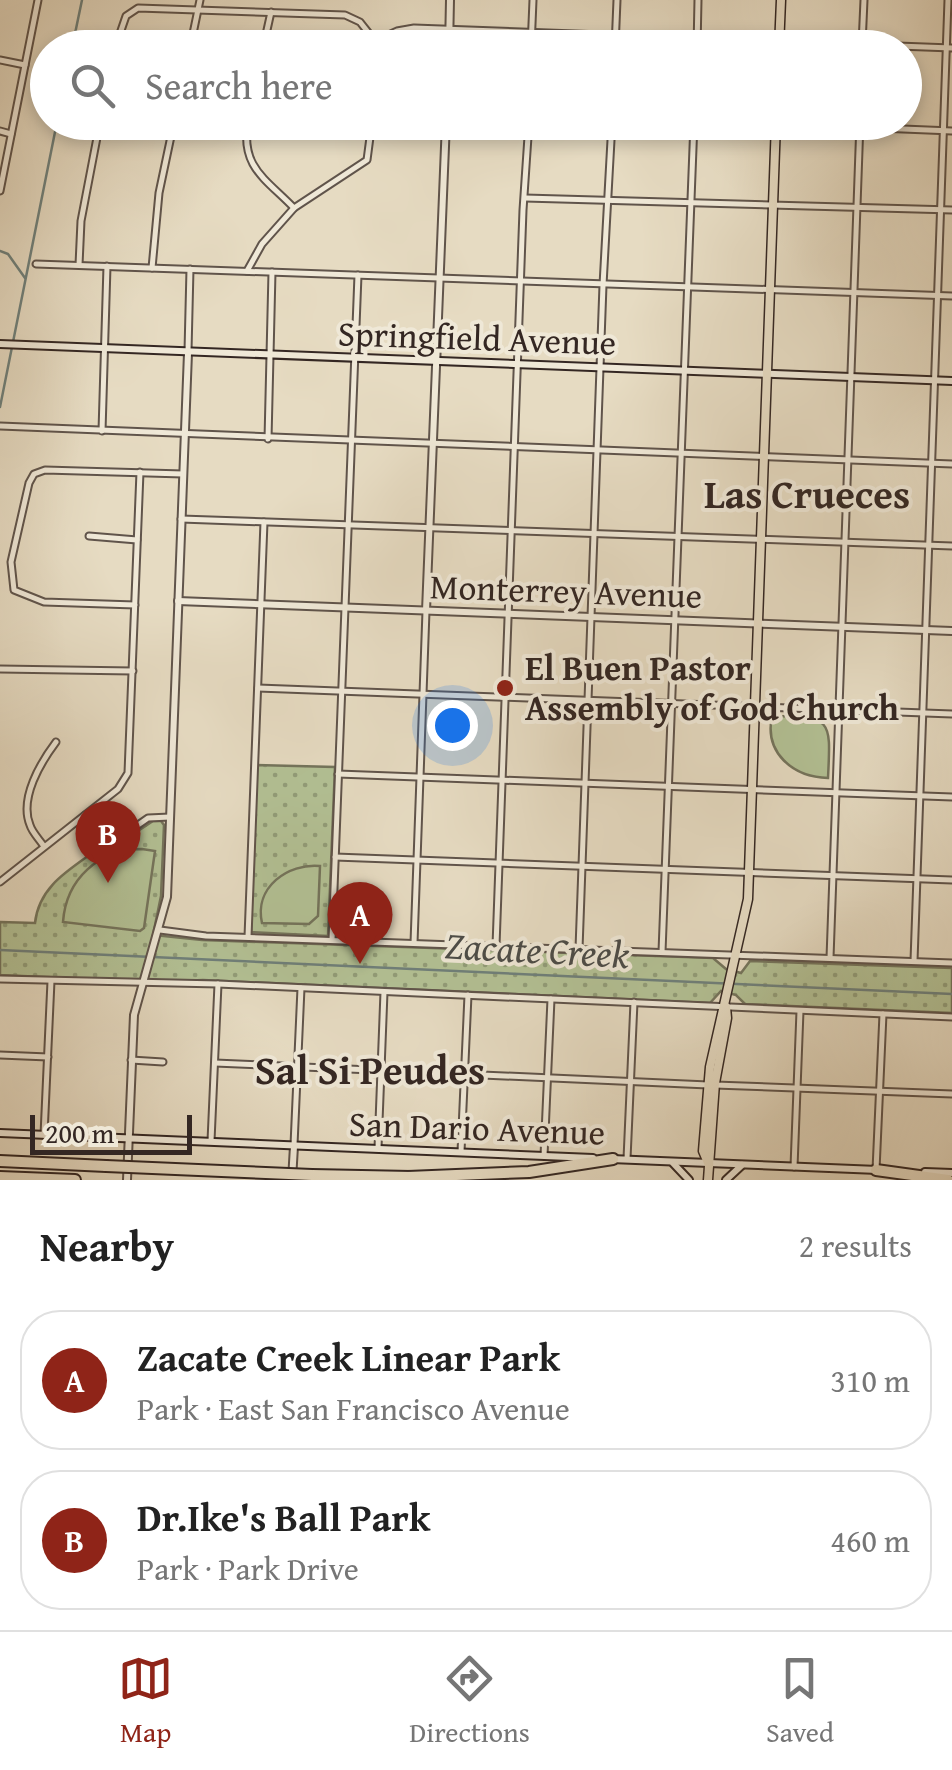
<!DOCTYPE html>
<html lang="en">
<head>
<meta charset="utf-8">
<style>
  body { margin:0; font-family:"Gentium Book Plus",serif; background:#f2f2f2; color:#222 }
  .scale { position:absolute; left:30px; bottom:25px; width:162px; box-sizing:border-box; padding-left:10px; border:5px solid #342723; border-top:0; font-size:28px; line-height:35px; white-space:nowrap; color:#342723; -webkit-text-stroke:8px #efe8d7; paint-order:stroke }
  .you { position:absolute; left:452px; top:725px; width:35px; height:35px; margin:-25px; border:8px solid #fff; border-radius:50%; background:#1a73e8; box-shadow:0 0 0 15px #1a73e833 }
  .badge { display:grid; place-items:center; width:65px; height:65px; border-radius:50%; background:#8f2418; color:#fff; font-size:32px; font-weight:700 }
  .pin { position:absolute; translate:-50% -82px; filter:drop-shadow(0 2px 5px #0008) }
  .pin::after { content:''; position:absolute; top:52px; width:35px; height:30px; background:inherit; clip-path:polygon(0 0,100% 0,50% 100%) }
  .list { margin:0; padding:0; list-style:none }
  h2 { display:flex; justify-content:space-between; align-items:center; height:130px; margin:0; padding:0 40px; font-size:42px }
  h2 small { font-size:32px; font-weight:400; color:#767676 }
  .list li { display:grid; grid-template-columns:65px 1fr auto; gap:30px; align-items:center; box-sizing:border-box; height:140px; margin:0 20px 20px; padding:0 20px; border:2px solid #e0e0e0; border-radius:40px }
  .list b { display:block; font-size:38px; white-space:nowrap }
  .list p { margin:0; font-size:32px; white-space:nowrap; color:#767676 }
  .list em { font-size:32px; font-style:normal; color:#767676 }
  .icon { flex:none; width:55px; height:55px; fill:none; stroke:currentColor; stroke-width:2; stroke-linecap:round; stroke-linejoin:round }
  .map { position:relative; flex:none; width:952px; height:1180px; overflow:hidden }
  .search { position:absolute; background:#fff; box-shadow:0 5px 15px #0003; left:30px; right:30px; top:30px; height:110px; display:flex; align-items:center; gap:25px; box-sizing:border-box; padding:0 35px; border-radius:55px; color:#767676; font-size:38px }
  .sheet { height:450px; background:#fff }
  nav { display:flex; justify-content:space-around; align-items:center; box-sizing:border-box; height:140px; border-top:2px solid #e0e0e0; background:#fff; font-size:28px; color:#767676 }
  nav a { display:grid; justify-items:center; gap:5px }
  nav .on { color:#8f2418 }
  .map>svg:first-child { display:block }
  .park { fill:url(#park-dots); stroke:#74745c; stroke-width:2.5 }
  .garden { fill:#b3c195; stroke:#74745c; stroke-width:2.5 }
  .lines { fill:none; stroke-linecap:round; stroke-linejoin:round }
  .stream { stroke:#6f807b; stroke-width:2.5 }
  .minor-casing { stroke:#60544b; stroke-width:9 }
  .tertiary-casing { stroke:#60544b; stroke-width:10 }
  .secondary-casing { stroke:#342723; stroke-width:10 }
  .primary-casing { stroke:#342723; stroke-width:11 }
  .motorway-casing { stroke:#342723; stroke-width:14 }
  .minor { stroke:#efe8d7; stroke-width:5 }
  .tertiary { stroke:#efe8d7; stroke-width:6 }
  .secondary { stroke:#efe8d7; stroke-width:6 }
  .primary { stroke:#e6dbc2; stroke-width:8 }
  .motorway { stroke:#e6dbc2; stroke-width:10 }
  .motorway-bridge-casing { stroke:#342723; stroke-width:14; stroke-linecap:butt }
  .motorway-bridge { stroke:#e6dbc2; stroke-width:10 }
  .poi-dot { fill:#8f2418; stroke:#efe8d7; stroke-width:4 }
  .labels { text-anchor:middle; stroke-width:8; stroke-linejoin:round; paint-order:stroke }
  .street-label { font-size:35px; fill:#342723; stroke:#efe8d7 }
  .poi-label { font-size:35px; font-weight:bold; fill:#342723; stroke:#efe8d7; text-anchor:start }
  .water-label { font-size:38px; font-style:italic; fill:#4c4c48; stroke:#efe8d7 }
  .quarter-label { font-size:40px; font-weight:bold; fill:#342723; stroke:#efe8d7 }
</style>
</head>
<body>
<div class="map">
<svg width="952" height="1180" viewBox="0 0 952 1180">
  <defs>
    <pattern id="park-dots" width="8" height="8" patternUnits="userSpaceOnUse" patternTransform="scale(2.5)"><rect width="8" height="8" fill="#b3c195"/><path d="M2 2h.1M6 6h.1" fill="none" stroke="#929d79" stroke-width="1.8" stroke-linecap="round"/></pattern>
  </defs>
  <rect width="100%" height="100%" fill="#e6dbc2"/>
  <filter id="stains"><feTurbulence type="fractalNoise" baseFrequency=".002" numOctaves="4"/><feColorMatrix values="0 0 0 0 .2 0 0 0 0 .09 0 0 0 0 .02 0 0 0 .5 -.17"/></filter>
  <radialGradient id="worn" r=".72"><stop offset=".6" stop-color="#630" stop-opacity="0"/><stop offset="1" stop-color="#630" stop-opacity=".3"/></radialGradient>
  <g class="park">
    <path d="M 256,765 L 335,767 L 328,936 L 251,932 Z"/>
    <path d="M 153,821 L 161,821 L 164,825 L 161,896 L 153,935 L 202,940 L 713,958 L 726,969 L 741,973 L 750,961 L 952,968 L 952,1013 L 745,1004 L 736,995 L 721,991 L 710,1003 L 203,980 L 157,982 L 0,975 L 0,922 L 35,923 C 39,884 73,868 102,846 L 106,852 Z"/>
  </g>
  <g class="garden">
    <path d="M 772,716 C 832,717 831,718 828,778 C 793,777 764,753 772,716 Z"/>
    <path d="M 142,849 L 155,851 L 144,928 L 140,931 L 63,922 C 66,879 99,849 142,849 Z"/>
    <path d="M 320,866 L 318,916 L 309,924 L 262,923 C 254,887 288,863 320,866 Z"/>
  </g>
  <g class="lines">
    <g class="stream">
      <path d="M 72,48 L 82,0"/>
      <path d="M 0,251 L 8,254 L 25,278"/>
      <path d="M 0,407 L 57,122"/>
      <path d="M 0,950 L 952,994"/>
    </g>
    <g class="minor-casing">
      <g id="minor">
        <path d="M 862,45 L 864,0"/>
        <path d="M 115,48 L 126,16 L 138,8 L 345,15 L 360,22 L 375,41 L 397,31 L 414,28 L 952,48"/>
        <path d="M 190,48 L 200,0"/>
        <path d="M 263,48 L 271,12"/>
        <path d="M 531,48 L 533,0"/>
        <path d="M 615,48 L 617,0"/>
        <path d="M 697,48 L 698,0"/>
        <path d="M 0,60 L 25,65"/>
        <path d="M 248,122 C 240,167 266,179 294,208"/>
        <path d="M 728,122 L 952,131"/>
        <path d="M 0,131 L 11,134"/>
        <path d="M 0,191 L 38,0"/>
        <path d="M 525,198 L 952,210"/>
        <path d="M 36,264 L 952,296"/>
        <path d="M 79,265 L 81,221 L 100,122"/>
        <path d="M 152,268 L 159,193 L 174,122"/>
        <path d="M 247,271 L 262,244 L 294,208 L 367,160 L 372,122"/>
        <path d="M 188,351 L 190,269"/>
        <path d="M 0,426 L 952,464"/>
        <path d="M 102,431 L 107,266"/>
        <path d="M 268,439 L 272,272"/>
        <path d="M 181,519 L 952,546"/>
        <path d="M 89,536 L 137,540"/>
        <path d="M 135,605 L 44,602 L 14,590 L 11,562 L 29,483 L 34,474 L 45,470 L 183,474"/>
        <path d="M 0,669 L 133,671"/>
        <path d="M 258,688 L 952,714"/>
        <path d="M 338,774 L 952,797"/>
        <path d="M 85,815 L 108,846 L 148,818 L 170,817"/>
        <path d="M 43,845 C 39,839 32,832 30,825 C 19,798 41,762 56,742"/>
        <path d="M 335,857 L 952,880"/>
        <path d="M 0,882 L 118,789 L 128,773 L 140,472"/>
        <path d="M 160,930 L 206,936 L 952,963"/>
        <path d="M 248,937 L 264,522"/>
        <path d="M 332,940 L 358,275"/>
        <path d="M 414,943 L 426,611"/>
        <path d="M 496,946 L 523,210 L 529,122"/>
        <path d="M 579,949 L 603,285 L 612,122"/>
        <path d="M 662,952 L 694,122"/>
        <path d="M 830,958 L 860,122"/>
        <path d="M 914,961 L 948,0"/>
        <path d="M 0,979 L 218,984 L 952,1017"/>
        <path d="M 0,1055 L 48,1057"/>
        <path d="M 131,1060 L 163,1062"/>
        <path d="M 215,1063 L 708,1085"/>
        <path d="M 715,1085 L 952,1094"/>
        <path d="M 44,1135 L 51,981"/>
        <path d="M 211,1141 L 218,984"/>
        <path d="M 294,1145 L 301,988"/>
        <path d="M 378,1148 L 384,992"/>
        <path d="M 461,1152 L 468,995"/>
        <path d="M 544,1156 L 551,999"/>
        <path d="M 627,1159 L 634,1002"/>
        <path d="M 794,1167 L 800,1011"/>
        <path d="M 876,1170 L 883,1014"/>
      </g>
    </g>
    <g class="tertiary-casing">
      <g id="tertiary">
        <path d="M 449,48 L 450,0"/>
        <path d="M 178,601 L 952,631"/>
        <path d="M 426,611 L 446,122"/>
        <path d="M 127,1180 L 134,1015 L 167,897 L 188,353"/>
        <path d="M 292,1180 L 294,1146"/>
      </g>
    </g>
    <g class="secondary-casing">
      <g id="secondary">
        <path d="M 0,344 L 952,381"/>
        <path d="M 0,1133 L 593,1158"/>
        <path d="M 611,1159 L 878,1170"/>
        <path d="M 673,1163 L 689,1180"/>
        <path d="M 925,1172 L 952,1173"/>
        <path d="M 726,1180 L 742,1165"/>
      </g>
    </g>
    <g class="primary-casing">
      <g id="primary">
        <path d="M 779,48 L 781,0"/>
        <path d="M 708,1163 L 703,1151 L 710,1067 L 748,899 L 776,122"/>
        <path d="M 708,1180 L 715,1083 L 727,1018 L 726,1007"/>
      </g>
    </g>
    <g class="motorway-casing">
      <g id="motorway">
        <path d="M 0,1161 L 106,1166"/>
        <path d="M 876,1170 L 948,1180"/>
        <path d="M 312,1175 L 411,1177"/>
        <path d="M 0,1177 L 75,1180"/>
        <path d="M 408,1177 L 529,1172 L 613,1159"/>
      </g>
    </g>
    <use href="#minor" class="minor"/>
    <use href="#tertiary" class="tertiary"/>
    <use href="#secondary" class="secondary"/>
    <use href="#primary" class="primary"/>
    <use href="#motorway" class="motorway"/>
    <g class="motorway-bridge-casing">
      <path id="motorway-bridge" d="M 106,1166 L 312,1175"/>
    </g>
    <use href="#motorway-bridge" class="motorway-bridge"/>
  </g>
  <circle class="poi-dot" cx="505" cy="688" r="10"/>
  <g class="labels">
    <g class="street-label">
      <text transform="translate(477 338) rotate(2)" y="12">Springfield Avenue</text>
      <text transform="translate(566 591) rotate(2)" y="12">Monterrey Avenue</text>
      <text transform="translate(477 1128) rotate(2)" y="12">San Dario Avenue</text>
    </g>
    <g class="poi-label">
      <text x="525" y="680">El Buen Pastor<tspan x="525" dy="40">Assembly of God Church</tspan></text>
    </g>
    <g class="water-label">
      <text transform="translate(537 950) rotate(3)" y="13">Zacate Creek</text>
    </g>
    <g class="quarter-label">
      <text x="807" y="508">Las Crueces</text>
      <text x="370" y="1084">Sal Si Peudes</text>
    </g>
  </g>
  <rect width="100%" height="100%" filter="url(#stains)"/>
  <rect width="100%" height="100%" fill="url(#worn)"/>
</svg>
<div class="scale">200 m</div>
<div class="you"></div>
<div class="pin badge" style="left:360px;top:964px">A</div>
<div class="pin badge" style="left:108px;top:883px">B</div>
<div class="search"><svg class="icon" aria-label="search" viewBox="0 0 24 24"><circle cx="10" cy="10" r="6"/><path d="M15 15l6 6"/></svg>Search here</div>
</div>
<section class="sheet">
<h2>Nearby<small>2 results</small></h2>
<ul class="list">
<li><span class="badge">A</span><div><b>Zacate Creek Linear Park</b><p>Park · East San Francisco Avenue</p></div><em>310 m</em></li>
<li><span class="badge">B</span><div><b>Dr.Ike's Ball Park</b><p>Park · Park Drive</p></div><em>460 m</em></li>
</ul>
</section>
<nav>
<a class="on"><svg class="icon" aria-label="map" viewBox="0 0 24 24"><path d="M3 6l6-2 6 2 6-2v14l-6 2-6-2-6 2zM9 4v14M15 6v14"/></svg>Map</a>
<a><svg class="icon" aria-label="directions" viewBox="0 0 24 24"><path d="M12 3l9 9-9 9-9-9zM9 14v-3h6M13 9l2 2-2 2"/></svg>Directions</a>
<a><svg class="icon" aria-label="saved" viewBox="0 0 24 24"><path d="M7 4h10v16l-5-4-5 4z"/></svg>Saved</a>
</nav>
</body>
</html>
